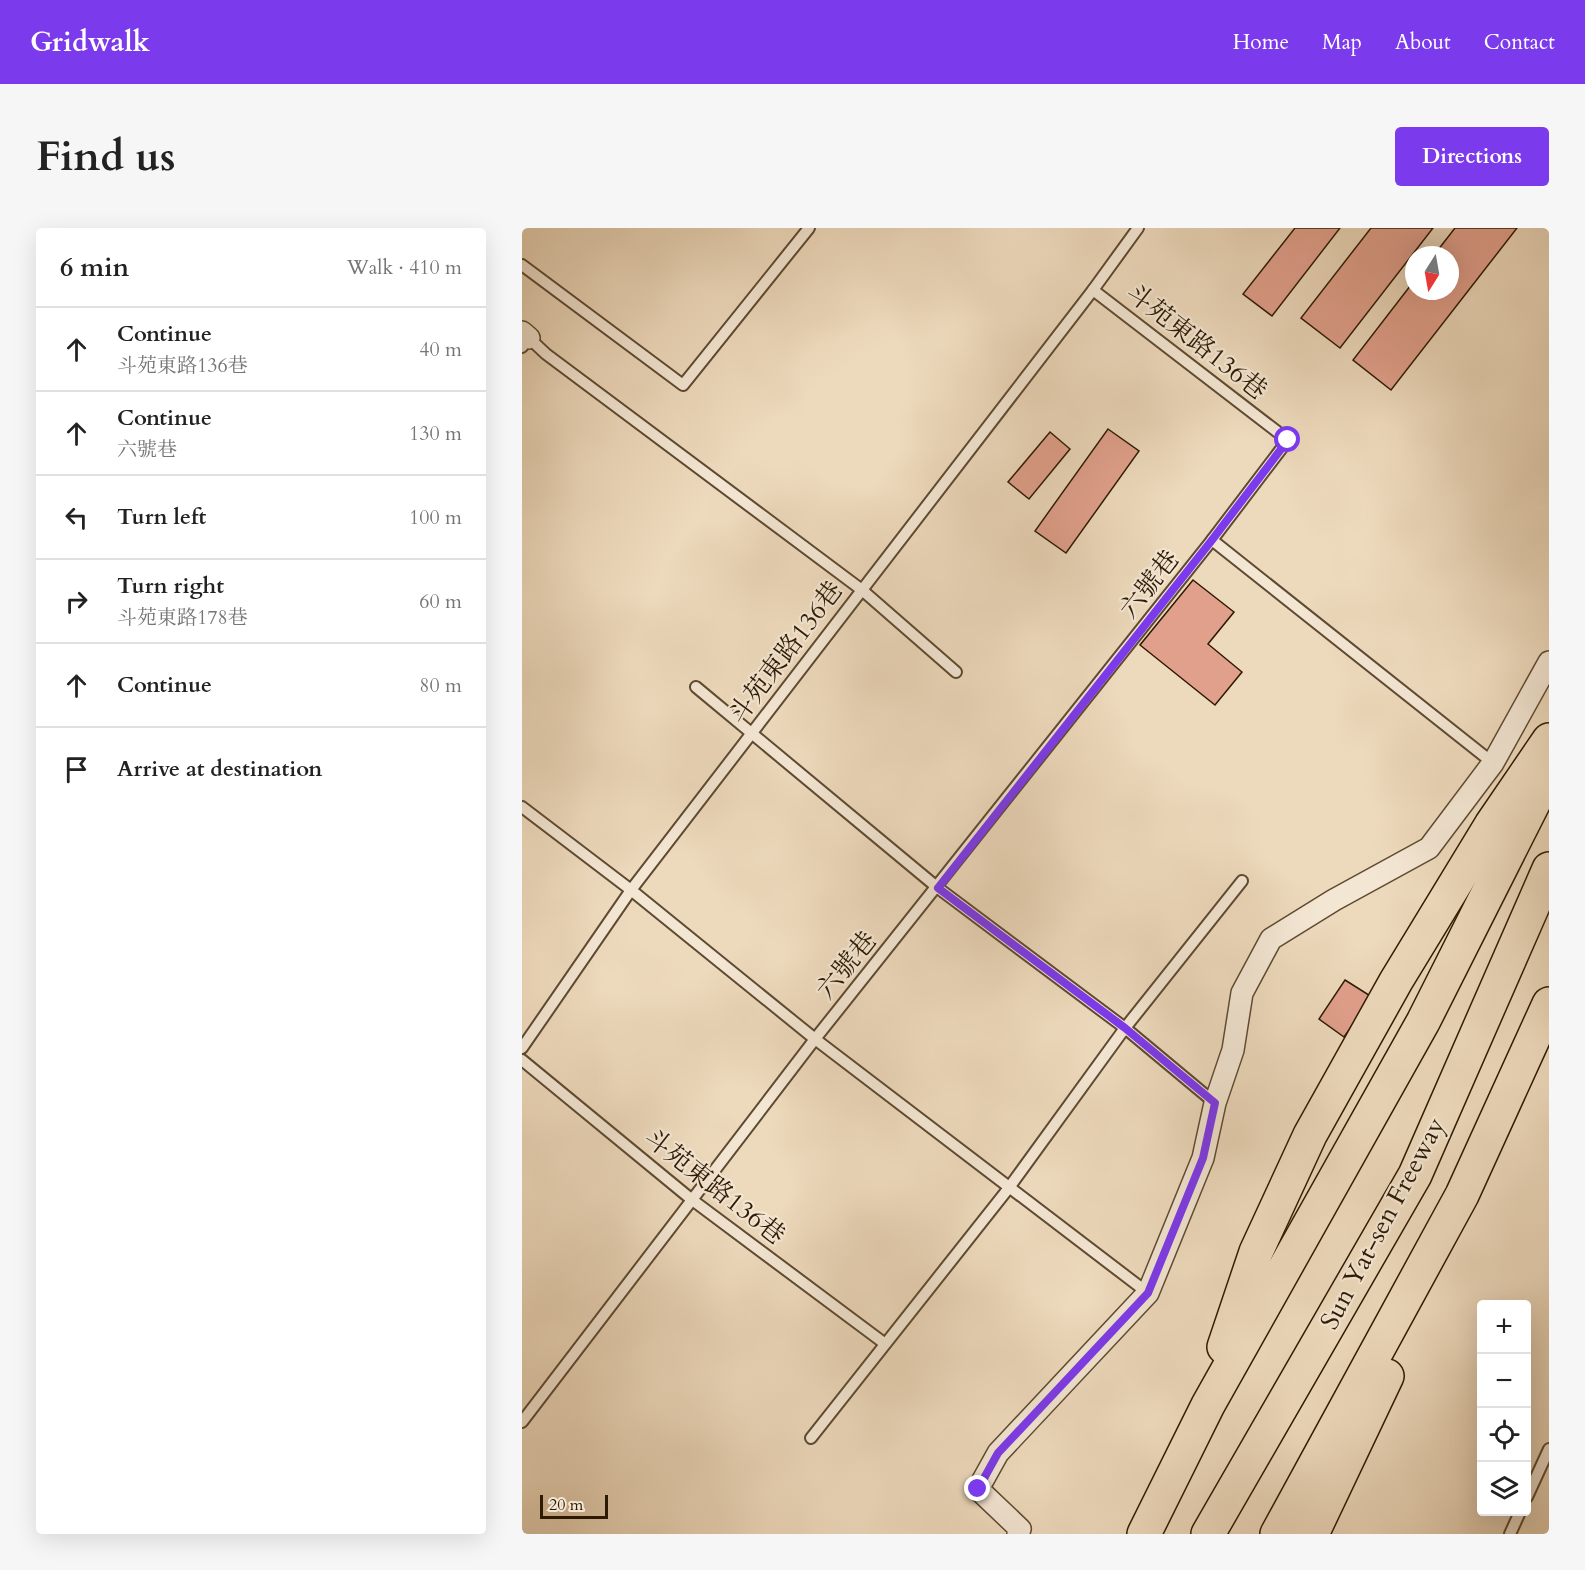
<!DOCTYPE html>
<html lang="en">
<head>
<meta charset="utf-8">
<style>
  body { margin:0; font-family:Cardo,"Noto Serif TC",serif; background:#f6f6f6; color:#222 }
  .controls { position:absolute; right:18px; bottom:18px; display:grid; overflow:hidden; border-radius:6px; box-shadow:0 6px 24px #0002 }
  .controls button { width:54px; height:54px; display:grid; place-items:center; padding:0; border:0; border-bottom:2px solid #e0e0e0; background:#fff; color:#222; font:30px sans-serif }
  .compass { position:absolute; left:883px; top:18px; width:54px; height:54px; border-radius:50%; background:#fff; box-shadow:0 6px 24px #0002; rotate:191deg }
  .scale { position:absolute; left:18px; bottom:15px; width:68px; box-sizing:border-box; padding-left:6px; border:3px solid #2e1a03; border-top:0; font-size:16px; line-height:21px; white-space:nowrap; color:#2e1a03; -webkit-text-stroke:4px #f3e6d3; paint-order:stroke }
  .stop { position:absolute; width:18px; height:18px; margin:-14px; border:4px solid #7c3aed; border-radius:50%; background:#fff }
  .stop.end { background:#7c3aed; border-color:#fff; box-shadow:0 2px 6px #0008 }
  .list { margin:0; padding:0; list-style:none }
  h2 { display:flex; justify-content:space-between; align-items:center; height:78px; margin:0; padding:0 24px; font-size:26px }
  h2 small { font-size:20px; font-weight:400; color:#767676 }
  .list li { display:grid; grid-template-columns:39px 1fr auto; gap:18px; align-items:center; box-sizing:border-box; height:84px; padding:0 24px; border-top:2px solid #e0e0e0 }
  .list b { display:block; font-size:22px; white-space:nowrap }
  .list p { margin:0; font-size:20px; white-space:nowrap; color:#767676 }
  .list em { font-size:20px; font-style:normal; color:#767676 }
  .icon { flex:none; width:33px; height:33px; fill:none; stroke:currentColor; stroke-width:2; stroke-linecap:round; stroke-linejoin:round }
  .map { position:relative; flex:none; width:1027px; height:1306px; overflow:hidden; border-radius:6px }
  header { display:flex; align-items:center; gap:36px; box-sizing:border-box; height:84px; padding:0 30px; background:#7c3aed; color:#fff }
  header strong { font-size:28px }
  nav { display:flex; gap:33px; margin-inline-start:auto; font-size:21px }
  .intro { display:flex; align-items:center; justify-content:space-between; box-sizing:border-box; height:144px; padding:0 36px }
  h1 { margin:0; font-size:42px }
  .button { padding:15px 27px; border-radius:6px; background:#7c3aed; color:#fff; font-size:21px; font-weight:700 }
  main { display:flex; gap:36px; padding:0 36px }
  aside { flex:1; background:#fff; border-radius:6px; box-shadow:0 6px 24px #0002 }
  .map>svg:first-child { display:block }
  .building { fill:#e1a08c; stroke:#2e1a03; stroke-width:1.5 }
  .lines { fill:none; stroke-linecap:round; stroke-linejoin:round }
  .lane-casing { stroke:#5e4a31; stroke-width:14 }
  .street-casing { stroke:#5e4a31; stroke-width:24 }
  .highway-casing { stroke:#2e1a03; stroke-width:36 }
  .lane { stroke:#f3e6d3; stroke-width:10 }
  .street { stroke:#f3e6d3; stroke-width:21 }
  .highway { stroke:#edd9bc; stroke-width:33 }
  .route { stroke:#7c3aed; stroke-width:8 }
  .labels { text-anchor:middle; stroke-width:4.5; stroke-linejoin:round; paint-order:stroke }
  .street-label { font-size:26px; fill:#2e1a03; stroke:#f3e6d3 }
</style>
</head>
<body>
<header>
<strong>Gridwalk</strong>
<nav><a>Home</a><a>Map</a><a>About</a><a>Contact</a></nav>
</header>
<div class="intro"><h1>Find us</h1><a class="button">Directions</a></div>
<main>
<aside>
<h2>6 min<small>Walk · 410 m</small></h2>
<ul class="list">
<li><svg class="icon" aria-label="ahead" viewBox="0 0 24 24"><path d="M12 20V5M6 11l6-6 6 6"/></svg><div><b>Continue</b><p>斗苑東路136巷</p></div><em>40 m</em></li>
<li><svg class="icon" aria-label="ahead" viewBox="0 0 24 24"><path d="M12 20V5M6 11l6-6 6 6"/></svg><div><b>Continue</b><p>六號巷</p></div><em>130 m</em></li>
<li><svg class="icon" aria-label="left" viewBox="0 0 24 24"><path d="M17 20v-9H6M10 6l-5 5 5 5"/></svg><div><b>Turn left</b></div><em>100 m</em></li>
<li><svg class="icon" aria-label="right" viewBox="0 0 24 24"><path d="M7 20v-9h11M14 6l5 5-5 5"/></svg><div><b>Turn right</b><p>斗苑東路178巷</p></div><em>60 m</em></li>
<li><svg class="icon" aria-label="ahead" viewBox="0 0 24 24"><path d="M12 20V5M6 11l6-6 6 6"/></svg><div><b>Continue</b></div><em>80 m</em></li>
<li><svg class="icon" aria-label="arrive" viewBox="0 0 24 24"><path d="M6 21V4h12l-3 4 3 4H6"/></svg><div><b>Arrive at destination</b></div></li>
</ul>
</aside>
<div class="map">
<svg width="1027" height="1306" viewBox="0 0 1027 1306">
  <rect width="100%" height="100%" fill="#edd9bc"/>
  <filter id="stains"><feTurbulence type="fractalNoise" baseFrequency=".00333" numOctaves="4"/><feColorMatrix values="0 0 0 0 .2 0 0 0 0 .09 0 0 0 0 .02 0 0 0 .5 -.17"/></filter>
  <radialGradient id="worn" r=".72"><stop offset=".6" stop-color="#630" stop-opacity="0"/><stop offset="1" stop-color="#630" stop-opacity=".3"/></radialGradient>
  <g class="building">
    <path d="M 773,0 L 818,0 L 750,88 L 721,66 Z"/>
    <path d="M 849,0 L 911,0 L 818,120 L 779,90 Z"/>
    <path d="M 933,0 L 995,0 L 869,162 L 831,132 L 892,53 L 892,63 L 928,63 L 928,27 L 912,27 Z"/>
    <path d="M 586,201 L 617,223 L 544,325 L 513,303 Z"/>
    <path d="M 528,204 L 548,221 L 507,271 L 486,254 Z"/>
    <path d="M 671,352 L 712,384 L 686,416 L 720,444 L 693,477 L 618,417 Z"/>
    <path d="M 823,752 L 850,769 L 822,809 L 797,791 Z"/>
  </g>
  <g class="lines">
    <g class="lane-casing">
      <g id="lane">
        <path d="M 0,37 L 161,157 L 287,0"/>
        <path d="M 0,119 L 7,110 L 24,126 L 340,362 L 434,444"/>
        <path d="M 690,312 L 971,535"/>
        <path d="M 174,459 L 416,660 L 603,800 L 693,875"/>
        <path d="M 0,579 L 109,662 L 293,811 L 626,1065"/>
        <path d="M 0,820 L 109,662 L 571,62"/>
        <path d="M 0,832 L 169,971 L 362,1115"/>
        <path d="M 0,1194 L 293,811 L 690,312 L 766,212 L 571,62 L 616,0"/>
        <path d="M 289,1210 L 486,961 L 603,800 L 720,653"/>
        <path d="M 1005,1269 L 1027,1221"/>
        <path d="M 988,1306 L 998,1284"/>
      </g>
    </g>
    <g class="street-casing">
      <g id="street">
        <path d="M 0,104 L 7,110"/>
        <path d="M 496,1306 L 498,1301 L 456,1261 L 476,1225 L 626,1065 L 681,930 L 693,875 L 711,822 L 720,765 L 749,711 L 812,672 L 907,620 L 971,535 L 1027,434"/>
      </g>
    </g>
    <g class="highway-casing">
      <g id="highway">
        <path d="M 702,1119 L 734,1024 L 788,907 L 874,753 L 969,597 L 1027,512"/>
        <path d="M 622,1306 L 686,1177 L 901,794 L 1027,544"/>
        <path d="M 686,1306 L 893,947 L 1027,641"/>
        <path d="M 755,1306 L 940,967 L 1027,776"/>
        <path d="M 790,1306 L 865,1148"/>
      </g>
    </g>
    <use href="#lane" class="lane"/>
    <use href="#street" class="street"/>
    <use href="#highway" class="highway"/>
  </g>
  <g class="lines">
    <path class="route" d="M 456,1261 L 476,1225 L 626,1065 L 681,930 L 693,875 L 603,800 L 416,660 L 690,312 L 766,212"/>
  </g>
  <g class="labels">
    <g class="street-label">
      <text transform="translate(675 113) rotate(38)" y="9">斗苑東路136巷</text>
      <text transform="translate(627 356) rotate(-52)" y="9">六號巷</text>
      <text transform="translate(263 424) rotate(-53)" y="9">斗苑東路136巷</text>
      <text transform="translate(324 737) rotate(-51)" y="9">六號巷</text>
      <text transform="translate(193 958) rotate(38)" y="9">斗苑東路136巷</text>
      <text transform="translate(860 995) rotate(-62)" y="9">Sun Yat-sen Freeway</text>
    </g>
  </g>
  <rect width="100%" height="100%" filter="url(#stains)"/>
  <rect width="100%" height="100%" fill="url(#worn)"/>
</svg>
<div class="controls">
<button>+</button>
<button>−</button>
<button><svg class="icon" aria-label="locate" viewBox="0 0 24 24"><circle cx="12" cy="12" r="6"/><path d="M12 2v4M12 18v4M2 12h4M18 12h4"/></svg></button>
<button><svg class="icon" aria-label="layers" viewBox="0 0 24 24"><path d="M12 4l9 5-9 5-9-5zM3 14l9 5 9-5"/></svg></button>
</div>
<svg class="compass" viewBox="-18 -18 36 36"><path d="M0-13l5 13h-10z" fill="#e53935"/><path d="M0 13l5-13h-10z" fill="#767676"/></svg>
<div class="scale">20 m</div>
<div class="stop" style="left:766px;top:212px"></div>
<div class="stop end" style="left:456px;top:1261px"></div>
</div>
</main>
</body>
</html>
